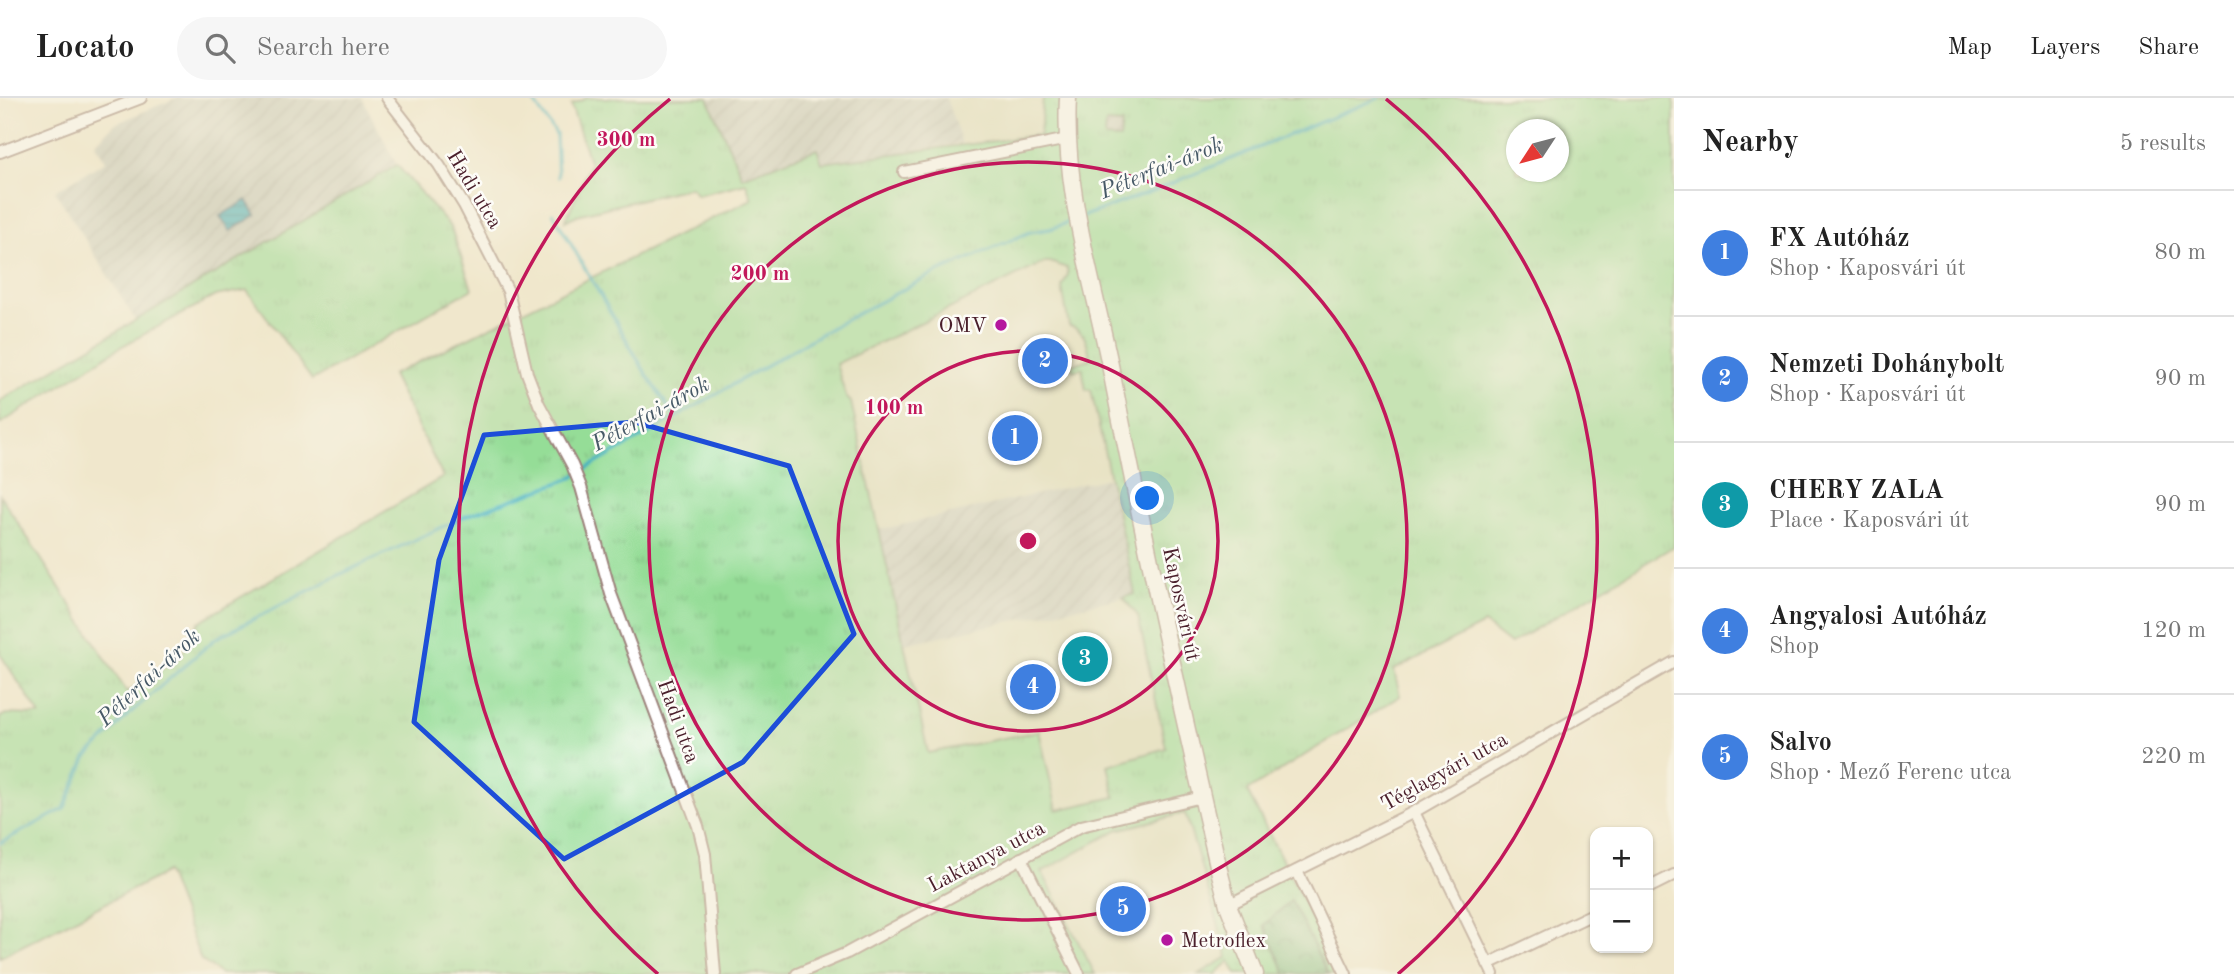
<!DOCTYPE html>
<html lang="en">
<head>
<meta charset="utf-8">
<style>
  body { margin:0; font-family:"Old Standard TT",serif; background:#f6f6f6; color:#222 }
  .controls { position:absolute; right:21px; bottom:21px; display:grid; overflow:hidden; border-radius:14px; box-shadow:0 2px 5px #0004 }
  .controls button { width:63px; height:63px; display:grid; place-items:center; padding:0; border:0; border-bottom:2px solid #e0e0e0; background:#fff; color:#222; font:35px sans-serif }
  .compass { position:absolute; left:1506px; top:21px; width:63px; height:63px; border-radius:50%; background:#fff; box-shadow:0 2px 5px #0004; rotate:234deg }
  .you { position:absolute; left:1148px; top:401px; width:24px; height:24px; margin:-18px; border:5px solid #fff; border-radius:50%; background:#1a73e8; box-shadow:0 0 0 10px #1a73e833 }
  .badge { display:grid; place-items:center; width:46px; height:46px; border-radius:50%; background:#b45309; color:#fff; font-size:23px; font-weight:700 }
  .pin { position:absolute; translate:-50% -50%; border:4px solid #fff; box-shadow:0 2px 7px #0006 }
  .list { margin:0; padding:0; list-style:none }
  h2 { display:flex; justify-content:space-between; align-items:center; height:91px; margin:0; padding:0 28px; font-size:30px }
  h2 small { font-size:23px; font-weight:400; color:#767676 }
  .list li { display:grid; grid-template-columns:46px 1fr auto; gap:21px; align-items:center; box-sizing:border-box; height:126px; padding:0 28px; border-top:2px solid #e0e0e0 }
  .list b { display:block; font-size:26px; white-space:nowrap }
  .list p { margin:0; font-size:23px; white-space:nowrap; color:#767676 }
  .list em { font-size:23px; font-style:normal; color:#767676 }
  .icon { flex:none; width:38px; height:38px; fill:none; stroke:currentColor; stroke-width:2; stroke-linecap:round; stroke-linejoin:round }
  .map { position:relative; flex:none; width:1674px; height:876px; overflow:hidden }
  header { display:flex; align-items:center; gap:42px; box-sizing:border-box; height:98px; padding:0 35px; background:#fff; border-bottom:2px solid #e0e0e0 }
  header strong { font-size:33px }
  nav { display:flex; gap:38px; margin-inline-start:auto; font-size:24px }
  .search { width:490px; height:63px; background:#f6f6f6; display:flex; align-items:center; gap:18px; box-sizing:border-box; padding:0 24px; border-radius:38px; color:#767676; font-size:26px }
  main { display:flex }
  aside { flex:1; background:#fff }
  .map>svg:first-child { display:block }
  .built { fill:#deddbb }
  .industrial { fill:url(#industrial-furrows) }
  .grass { fill:url(#grass-tufts); stroke:#707e61; stroke-width:2; fill-rule:evenodd }
  .forest { fill:url(#forest-crowns); stroke:#616e56; stroke-width:2 }
  .water { fill:url(#water-rules); stroke:#466876; stroke-width:2 }
  .lines { fill:none; stroke-linecap:round; stroke-linejoin:round }
  .stream { stroke:#42b0c0; stroke-width:3.5 }
  .minor-casing { stroke:#9d837c; stroke-width:14 }
  .secondary-casing { stroke:#9d837c; stroke-width:19 }
  .minor { stroke:#fff; stroke-width:10 }
  .secondary { stroke:#fff; stroke-width:16 }
  .marked { fill:none; stroke:#1d4ed8; stroke-width:5; stroke-linejoin:round }
  .ring { fill:none; stroke:#c2185b; stroke-width:3.5 }
  .poi-dot { fill:#b5179e; stroke:#fdfcf7; stroke-width:2.5 }
  .labels { text-anchor:middle; stroke-width:5; stroke-linejoin:round; paint-order:stroke }
  .street-label { font-size:21px; fill:#4a1f2b; stroke:#fdfcf7 }
  .poi-label { font-size:21px; fill:#4a1f2b; stroke:#fdfcf7; text-anchor:end }
  .water-label { font-size:23px; font-style:italic; fill:#475967; stroke:#fdfcf7 }
  .centre { fill:#c2185b; stroke:#fdfcf7; stroke-width:3.5 }
  .ring-label { font-size:21px; text-anchor:middle; font-weight:bold; fill:#c2185b; stroke:#fdfcf7; stroke-width:5; stroke-linejoin:round; paint-order:stroke }
</style>
</head>
<body>
<header>
<strong>Locato</strong>
<div class="search"><svg class="icon" aria-label="search" viewBox="0 0 24 24"><circle cx="10" cy="10" r="6"/><path d="M15 15l6 6"/></svg>Search here</div>
<nav><a>Map</a><a>Layers</a><a>Share</a></nav>
</header>
<main>
<div class="map">
<svg width="1674" height="876" viewBox="0 0 1674 876">
  <defs>
    <pattern id="industrial-furrows" width="10" height="10" patternUnits="userSpaceOnUse" patternTransform="scale(1.75)"><rect width="10" height="10" fill="#c3c6b9"/><path d="M-1 1l2-2M0 10L10 0M9 11l2-2" fill="none" stroke="#a9aa9f"/></pattern>
    <pattern id="grass-tufts" width="24" height="20" patternUnits="userSpaceOnUse" patternTransform="scale(1.75)"><rect width="24" height="20" fill="#95dd97"/><path d="M3 7l-1-3M5 7V3M7 7l1-3M15 17l-1-3M17 17v-4M19 17l1-3" fill="none" stroke="#82bd82"/></pattern>
    <pattern id="forest-crowns" width="20" height="18" patternUnits="userSpaceOnUse" patternTransform="scale(1.75)"><rect width="20" height="18" fill="#78bc80"/><path d="M2 6a3 3 0 1 1 6 0M12 15a3 3 0 1 1 6 0" fill="none" stroke="#649869"/></pattern>
    <pattern id="water-rules" width="6" height="5" patternUnits="userSpaceOnUse" patternTransform="scale(1.75)"><rect width="6" height="5" fill="#42b0c0"/><path d="M0 2.5h6" fill="none" stroke="#398f9c"/></pattern>
  </defs>
  <rect width="100%" height="100%" fill="#fdfcf7"/>
  <filter id="ink" filterUnits="userSpaceOnUse"><feTurbulence type="fractalNoise" baseFrequency=".0143" numOctaves="2"/><feDisplacementMap in="SourceGraphic" scale="14" xChannelSelector="R" yChannelSelector="G"/><feConvolveMatrix kernelMatrix="1 2 1 2 8 2 1 2 1" color-interpolation-filters="sRGB"/></filter>
  <filter id="wash" filterUnits="userSpaceOnUse"><feTurbulence type="fractalNoise" baseFrequency=".00686" numOctaves="4" result="noise"/><feDisplacementMap in="SourceGraphic" scale="28" xChannelSelector="R" yChannelSelector="G"/><feGaussianBlur stdDeviation="1.57" result="paint"/><feColorMatrix in="noise" values="0 0 0 0 0 0 0 0 0 0 0 0 0 0 0 0 0 1.4 0 .05"/><feComposite in="paint" operator="in"/></filter>
  <g filter="url(#wash)">
    <rect width="100%" height="100%" fill="#f0e7cc"/>
    <g class="built">
      <path d="M 946,0 L 1043,0 L 1040,37 L 962,45 Z"/>
      <path d="M 1045,164 L 1050,164 L 1067,170 L 1066,183 L 1074,229 L 1088,245 L 1090,261 L 1072,267 L 1082,270 L 1086,292 L 1090,291 L 1109,380 L 879,432 L 857,336 L 835,266 Z"/>
      <path d="M 1123,499 L 1138,518 L 1166,650 L 1109,667 L 1115,699 L 1057,713 L 1038,633 L 928,656 L 904,546 Z"/>
      <path d="M 1186,715 L 1228,860 L 1199,876 L 1095,876 L 1042,774 L 1117,732 Z"/>
    </g>
    <g class="industrial">
      <path d="M 176,0 L 362,0 L 397,67 L 136,223 L 55,93 L 106,63 L 95,46 L 115,26 Z"/>
      <path d="M 708,0 L 946,0 L 962,45 L 822,65 L 816,51 L 742,79 Z"/>
      <path d="M 1106,25 L 1122,26 L 1120,42 L 1104,40 Z"/>
      <path d="M 1109,380 L 1135,497 L 904,546 L 879,432 Z"/>
    </g>
    <g class="grass">
      <path d="M 587,0 L 708,0 L 742,79 L 817,51 L 822,65 L 1040,37 L 1043,0 L 1674,0 L 1674,448 L 1510,546 L 1484,526 L 1394,572 L 1400,598 L 1247,693 L 1341,876 L 1328,876 L 1291,803 L 1264,827 L 1286,876 L 1237,876 L 1230,863 L 1216,876 L 1199,876 L 1228,859 L 1185,715 L 1117,732 L 1042,774 L 1095,876 L 221,876 L 201,862 L 167,774 L 0,859 L 0,619 L 6,616 L 40,617 L 0,556 L 0,397 L 127,594 L 180,559 L 199,524 L 443,379 L 392,277 L 752,101 L 746,85 L 697,97 L 691,89 L 577,117 L 565,123 L 590,66 L 571,7 ZM 1106,25 L 1122,26 L 1120,41 L 1105,40 ZM 1517,32 L 1559,32 L 1559,74 L 1517,74 ZM 1045,164 L 1050,164 L 1067,170 L 1068,176 L 1062,189 L 1069,228 C 1085,231 1089,247 1090,261 L 1071,267 L 1073,273 L 1082,270 L 1086,292 L 1091,292 L 1135,496 L 1123,499 L 1138,518 L 1166,650 L 1108,667 L 1115,699 L 1057,712 L 1039,633 L 928,655 L 851,304 L 846,299 L 836,266 Z"/>
      <path d="M 397,67 L 451,130 L 472,191 L 312,282 L 247,192 L 215,198 L 122,248 L 0,326 L 0,303 Z"/>
    </g>
    <path class="forest" d="M 1291,802 L 1328,876 L 1286,876 L 1264,827 Z"/>
    <path class="water" d="M 247,102 L 256,117 L 230,133 L 220,118 Z"/>
    <g class="lines">
      <g class="stream">
        <path d="M 531,0 L 556,36 L 558,79"/>
        <path d="M 553,115 L 645,274 L 675,319"/>
        <path d="M 1084,118 L 1158,91 L 1379,0"/>
        <path d="M 0,745 L 64,711 L 86,660 L 128,617 L 215,541 L 343,475 L 466,418 L 569,381 L 836,227 L 929,178 L 1030,134 L 1050,131 L 1074,122"/>
      </g>
    </g>
  </g>
  <g filter="url(#ink)">
    <g class="lines">
      <g class="minor-casing">
        <g id="minor">
          <path d="M 387,0 L 439,67 L 464,107 L 508,193 L 527,275 L 539,306 L 572,367 L 581,389 L 611,496 L 698,728 L 705,756 L 715,876"/>
          <path d="M 0,54 L 141,0"/>
          <path d="M 904,74 L 1068,41"/>
          <path d="M 1414,714 L 1493,876"/>
          <path d="M 1021,760 L 1079,876"/>
          <path d="M 1297,773 L 1346,876"/>
          <path d="M 1648,790 L 1674,777"/>
          <path d="M 1228,807 L 1414,714 L 1674,564"/>
          <path d="M 1488,866 L 1595,815"/>
          <path d="M 797,876 L 847,855 L 1081,728 L 1202,699"/>
        </g>
      </g>
      <g class="secondary-casing">
        <path id="secondary" d="M 1068,0 C 1063,92 1093,182 1111,272 C 1144,441 1181,609 1220,776 L 1228,807 L 1255,876"/>
      </g>
      <use href="#minor" class="minor"/>
      <use href="#secondary" class="secondary"/>
    </g>
  </g>
  <path d="M0 0H1674V876H0ZM 635,324 L 789,368 L 854,536 L 743,664 L 564,761 L 414,624 L 439,462 L 484,337 Z" fill="#f0e7cc" fill-opacity=".55" fill-rule="evenodd"/>
  <path class="marked" d="M 635,324 L 789,368 L 854,536 L 743,664 L 564,761 L 414,624 L 439,462 L 484,337 Z"/>
  <g class="ring">
    <circle cx="1028" cy="443" r="190"/>
    <circle cx="1028" cy="443" r="379"/>
    <path d="M658 876A569 569 0 0 1 670 1M1386 1A569 569 0 0 1 1398 876"/>
  </g>
  <g class="poi-dot">
    <circle cx="1001" cy="227" r="7"/>
    <circle cx="1167" cy="842" r="7"/>
  </g>
  <g class="labels">
    <g class="street-label">
      <text transform="translate(475 91) rotate(59)" y="7">Hadi utca</text>
      <text transform="translate(1182 506) rotate(78)" y="7">Kaposvári út</text>
      <text transform="translate(679 623) rotate(70)" y="7">Hadi utca</text>
      <text transform="translate(1444 673) rotate(-29)" y="7">Téglagyári utca</text>
      <text transform="translate(986 758) rotate(-28)" y="7">Laktanya utca</text>
    </g>
    <g class="poi-label">
      <text x="987" y="234">OMV</text>
      <text x="1181" y="849" text-anchor="start">Metroflex</text>
    </g>
    <g class="water-label">
      <text transform="translate(1161 69) rotate(-22)" y="8">Péterfai-árok</text>
      <text transform="translate(650 315) rotate(-29)" y="8">Péterfai-árok</text>
      <text transform="translate(148 579) rotate(-43)" y="8">Péterfai-árok</text>
    </g>
  </g>
  <circle cx="1028" cy="443" r="10" class="centre"/>
  <g class="ring-label">
    <text x="626" y="48">300 m</text>
    <text x="760" y="182">200 m</text>
    <text x="894" y="316">100 m</text>
  </g>
</svg>
<div class="controls">
<button>+</button>
<button>−</button>
</div>
<svg class="compass" viewBox="-18 -18 36 36"><path d="M0-13l5 13h-10z" fill="#e53935"/><path d="M0 13l5-13h-10z" fill="#767676"/></svg>
<div class="you"></div>
<div class="pin badge" style="left:1015px;top:340px;background:#3f7fe0">1</div>
<div class="pin badge" style="left:1045px;top:263px;background:#3f7fe0">2</div>
<div class="pin badge" style="left:1085px;top:561px;background:#0f9aa8">3</div>
<div class="pin badge" style="left:1033px;top:589px;background:#3f7fe0">4</div>
<div class="pin badge" style="left:1123px;top:811px;background:#3f7fe0">5</div>
</div>
<aside>
<h2>Nearby<small>5 results</small></h2>
<ul class="list">
<li><span class="badge" style="background:#3f7fe0">1</span><div><b>FX Autóház</b><p>Shop · Kaposvári út</p></div><em>80 m</em></li>
<li><span class="badge" style="background:#3f7fe0">2</span><div><b>Nemzeti Dohánybolt</b><p>Shop · Kaposvári út</p></div><em>90 m</em></li>
<li><span class="badge" style="background:#0f9aa8">3</span><div><b>CHERY ZALA</b><p>Place · Kaposvári út</p></div><em>90 m</em></li>
<li><span class="badge" style="background:#3f7fe0">4</span><div><b>Angyalosi Autóház</b><p>Shop</p></div><em>120 m</em></li>
<li><span class="badge" style="background:#3f7fe0">5</span><div><b>Salvo</b><p>Shop · Mező Ferenc utca</p></div><em>220 m</em></li>
</ul>
</aside>
</main>
</body>
</html>
